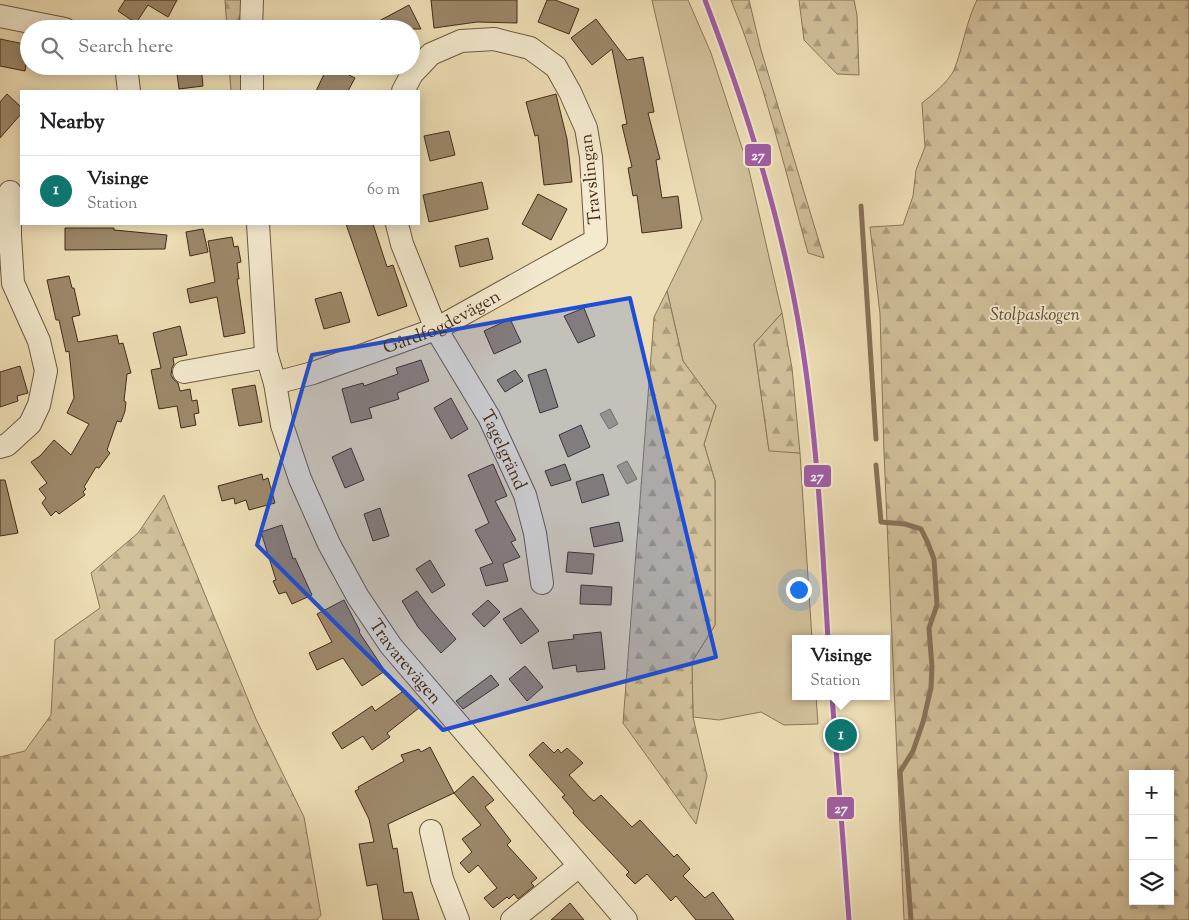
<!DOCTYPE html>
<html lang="en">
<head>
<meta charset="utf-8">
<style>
  body { margin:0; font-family:"Sorts Mill Goudy",serif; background:#f6f6f6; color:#202124 }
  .controls { position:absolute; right:15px; bottom:15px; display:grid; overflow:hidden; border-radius:0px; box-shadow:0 2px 12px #0003 }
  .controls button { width:45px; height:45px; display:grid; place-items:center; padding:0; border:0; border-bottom:1px solid #e0e0e0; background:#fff; color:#202124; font:25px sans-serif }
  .you { position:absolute; left:798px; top:589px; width:18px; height:18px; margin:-12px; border:4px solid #fff; border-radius:50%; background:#1a73e8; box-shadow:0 0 0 8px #1a73e833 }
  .badge { display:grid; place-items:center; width:32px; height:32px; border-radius:50%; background:#0f766e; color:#fff; font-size:16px; font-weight:700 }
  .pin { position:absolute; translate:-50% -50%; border:2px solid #fff; box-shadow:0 1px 5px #0006 }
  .popup { position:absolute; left:792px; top:635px; width:98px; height:65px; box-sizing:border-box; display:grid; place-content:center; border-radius:0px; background:#fff; filter:drop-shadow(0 1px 4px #0005); font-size:16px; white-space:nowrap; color:#757577 }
  .popup b { font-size:19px; color:#202124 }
  .popup::after { content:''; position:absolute; left:50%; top:100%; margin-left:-10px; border:10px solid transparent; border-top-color:#fff }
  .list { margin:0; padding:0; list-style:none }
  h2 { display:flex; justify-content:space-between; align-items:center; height:65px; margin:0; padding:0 20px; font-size:21px }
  h2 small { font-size:16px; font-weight:400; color:#757577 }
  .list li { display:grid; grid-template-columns:32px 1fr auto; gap:15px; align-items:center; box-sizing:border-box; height:70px; padding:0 20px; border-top:1px solid #e0e0e0 }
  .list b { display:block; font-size:19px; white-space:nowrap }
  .list p { margin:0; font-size:16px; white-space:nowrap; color:#757577 }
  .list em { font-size:16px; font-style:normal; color:#757577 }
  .icon { flex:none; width:28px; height:28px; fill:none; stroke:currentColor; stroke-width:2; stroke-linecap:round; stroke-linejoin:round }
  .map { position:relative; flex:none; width:1189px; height:920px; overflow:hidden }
  .search { position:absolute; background:#fff; box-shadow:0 2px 12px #0003; left:20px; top:20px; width:400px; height:55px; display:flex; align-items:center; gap:12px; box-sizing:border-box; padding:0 18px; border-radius:28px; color:#757577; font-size:19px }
  .panel { position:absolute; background:#fff; box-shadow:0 2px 12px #0003; left:20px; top:90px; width:400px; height:135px; border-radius:0px }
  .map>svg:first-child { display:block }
  .green { fill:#d1c09a; stroke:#8a765a }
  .forest { fill:url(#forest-firs); stroke:#8a765a; fill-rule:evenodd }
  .water { fill:#b4a180; stroke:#877257 }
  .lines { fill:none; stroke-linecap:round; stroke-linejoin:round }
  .stream { stroke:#877257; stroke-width:5 }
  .building { fill:#9c886a; stroke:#432b19 }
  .minor-casing { stroke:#6e5840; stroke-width:24 }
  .minor { stroke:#f4eacf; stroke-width:22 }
  .rail-1-casing { stroke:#f4eacf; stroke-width:9 }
  .rail-1 { stroke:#a05ea6; stroke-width:5 }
  .marked { fill:#1d4ed8; fill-opacity:0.2; stroke:#1d4ed8; stroke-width:4; stroke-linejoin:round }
  .labels { text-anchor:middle; stroke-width:4; stroke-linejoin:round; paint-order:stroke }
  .street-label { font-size:18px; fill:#432b19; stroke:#f4eacf }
  .park-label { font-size:18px; font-style:italic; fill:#5f4933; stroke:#f4eacf }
  .line-badge { stroke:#f4eacf; stroke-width:2 }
  .badge-label { font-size:14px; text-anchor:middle; font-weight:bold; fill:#fff }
</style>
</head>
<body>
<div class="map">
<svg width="1189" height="920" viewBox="0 0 1189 920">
  <defs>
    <pattern id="forest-firs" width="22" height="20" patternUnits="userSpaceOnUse" patternTransform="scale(1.25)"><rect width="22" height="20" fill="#d1c09a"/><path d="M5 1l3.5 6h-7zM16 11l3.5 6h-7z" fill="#ab9c7d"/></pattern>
  </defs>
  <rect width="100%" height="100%" fill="#eedeb5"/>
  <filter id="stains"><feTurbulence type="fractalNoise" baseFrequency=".004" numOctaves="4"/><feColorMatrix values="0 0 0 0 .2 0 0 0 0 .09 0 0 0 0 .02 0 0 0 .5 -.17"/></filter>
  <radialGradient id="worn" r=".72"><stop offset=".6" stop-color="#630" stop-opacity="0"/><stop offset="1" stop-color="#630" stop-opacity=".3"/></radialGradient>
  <path class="green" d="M 652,0 L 688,0 L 711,53 L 748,166 L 782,313 L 754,344 L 769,450 L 800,453 L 812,639 L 796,639 L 796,696 L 816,696 L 818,724 L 784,725 L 761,712 L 719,720 L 693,717 L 692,662 L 715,625 L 715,481 L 704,444 L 716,406 L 683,361 L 667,291 L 702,219 Z"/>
  <g class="forest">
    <path d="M 225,0 L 242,0 L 243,29 L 227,29 Z"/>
    <path d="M 731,0 L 749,0 L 761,50 L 824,258 L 808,253 C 785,170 764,80 731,0 Z"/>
    <path d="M 799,0 L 854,0 L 857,15 L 859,75 L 837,74 L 804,40 Z"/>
    <path d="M 977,0 L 1189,0 L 1189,920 L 904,920 L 884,452 L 880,314 L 870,227 L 903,225 L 913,196 L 916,170 L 925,147 L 922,103 C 932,95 949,81 954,70 C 963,47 966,22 977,0 ZM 1133,774 L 1170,774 L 1170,901 L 1133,901 Z"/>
    <path d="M 229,66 L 243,66 L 243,91 L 231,91 Z"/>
    <path d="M 667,291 L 683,361 L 716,406 L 704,444 L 715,481 L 715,625 L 692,662 L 693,717 L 707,776 L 696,824 L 623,723 L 654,317 Z"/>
    <path d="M 782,313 L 792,368 L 800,453 L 769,451 L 754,344 Z"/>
    <path d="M 164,495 L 256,719 L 304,817 L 321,915 L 317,920 L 0,920 L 0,757 L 25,751 L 51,715 L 55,640 L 100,608 L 91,573 L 138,533 Z"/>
  </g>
  <g class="water">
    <path d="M 610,409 L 618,424 L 609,429 L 600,414 Z"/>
    <path d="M 627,461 L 637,479 L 627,484 L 617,466 Z"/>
  </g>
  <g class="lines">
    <g class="stream">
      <path d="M 861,206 L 876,439"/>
      <path d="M 876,465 L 881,522 L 905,524 L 921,529 L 927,541 L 934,559 L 937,605 L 929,628 L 932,667 L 931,688 L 923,722 L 913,751 L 900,772 L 911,920"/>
    </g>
  </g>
  <g class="building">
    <path d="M 125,0 L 177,0 L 168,17 L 148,5 L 136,23 L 118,11 Z"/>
    <path d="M 431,0 L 517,0 L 517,23 L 477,22 L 434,28 Z"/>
    <path d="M 547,0 L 555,0 L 579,9 L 569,34 L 538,22 Z"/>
    <path d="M 409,5 L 421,29 L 364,29 Z"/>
    <path d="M 596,19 L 627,60 L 643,57 L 654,112 L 648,113 L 660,159 L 656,160 L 662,198 L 678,196 L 682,228 L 642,233 L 637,195 L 633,196 L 628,168 L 632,167 L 622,125 L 627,124 L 612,49 L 592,65 L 571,38 Z"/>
    <path d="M 0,39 L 29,45 L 25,71 L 0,66 Z"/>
    <path d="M 176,66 L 201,66 L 203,86 L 179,89 Z"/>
    <path d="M 328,66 L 358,66 L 349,75 L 355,78 L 348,91 L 316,91 Z"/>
    <path d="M 7,94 L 21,107 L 21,114 L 0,138 L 0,102 Z"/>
    <path d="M 556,94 L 567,139 L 572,182 L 544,185 L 538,135 L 535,136 L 526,102 Z"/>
    <path d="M 449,131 L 455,155 L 430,161 L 424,136 Z"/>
    <path d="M 482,182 L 488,209 L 429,222 L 423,195 Z"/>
    <path d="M 538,194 L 567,209 L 551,240 L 522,224 Z"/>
    <path d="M 346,224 L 373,224 L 387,267 L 393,265 L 407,306 L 378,316 Z"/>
    <path d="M 65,228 L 114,228 L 114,230 L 167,235 L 165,249 L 65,250 Z"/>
    <path d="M 203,229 L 208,252 L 190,256 L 186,232 Z"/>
    <path d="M 232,237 L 234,247 L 238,246 L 241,262 L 237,263 L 239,279 L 237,279 L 245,333 L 224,337 L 217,297 L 190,303 L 187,289 L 215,282 L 208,241 Z"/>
    <path d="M 488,238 L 493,259 L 460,267 L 455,246 Z"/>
    <path d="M 69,276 L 72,288 L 74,288 L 80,315 L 72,317 L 78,342 L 117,335 L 119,344 L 123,343 L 131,373 L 127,374 L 124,401 L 126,402 L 125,411 L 121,422 L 117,421 L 107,450 L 110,453 L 99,468 L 96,467 L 84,487 L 86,489 L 83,492 L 85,495 L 59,514 L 56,511 L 51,516 L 42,503 L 46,498 L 39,489 L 47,483 L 31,462 L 40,456 L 54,440 L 71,455 L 89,424 L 67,413 L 74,398 L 69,351 L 66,352 L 59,320 L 56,320 L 47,280 Z"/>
    <path d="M 341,292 L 350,322 L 324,329 L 315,299 Z"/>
    <path d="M 584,308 L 595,336 L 578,343 L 564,316 Z"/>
    <path d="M 510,319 L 521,342 L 494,354 L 484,331 Z"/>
    <path d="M 180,326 L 187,355 L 173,358 L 174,364 L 172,368 L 171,375 L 174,380 L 178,383 L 180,391 L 190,389 L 192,401 L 197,400 L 199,413 L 194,414 L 196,425 L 181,428 L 177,406 L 159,409 L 151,370 L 161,368 L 153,333 Z"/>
    <path d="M 421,360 L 429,381 L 397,393 L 399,399 L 369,408 L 372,418 L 351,423 L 342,389 L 363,383 L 364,386 L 398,374 L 396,368 Z"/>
    <path d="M 20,366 L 28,393 L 17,396 L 18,401 L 0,407 L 0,372 Z"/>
    <path d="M 546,369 L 558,407 L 540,413 L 528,375 Z"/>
    <path d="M 515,370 L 523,381 L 505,392 L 497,380 Z"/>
    <path d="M 255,385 L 262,422 L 239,426 L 232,389 Z"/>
    <path d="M 451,398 L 468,429 L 451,439 L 434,408 Z"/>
    <path d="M 581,425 L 590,447 L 568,457 L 559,435 Z"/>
    <path d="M 351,448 L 364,480 L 345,488 L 332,457 Z"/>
    <path d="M 493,464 L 507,496 L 495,501 L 516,540 L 511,542 L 520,557 L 503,564 L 508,581 L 486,586 L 480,568 L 493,563 L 475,530 L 489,523 L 468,475 Z"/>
    <path d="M 565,464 L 571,480 L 551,486 L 545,471 Z"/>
    <path d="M 262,474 L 263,480 L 268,478 L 275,503 L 249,510 L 246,500 L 235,504 L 234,498 L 222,501 L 218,486 Z"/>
    <path d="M 603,474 L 609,495 L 582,503 L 576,482 Z"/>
    <path d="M 0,480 L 5,480 L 18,533 L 0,536 Z"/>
    <path d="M 380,508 L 389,536 L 373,541 L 364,514 Z"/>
    <path d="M 619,522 L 623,541 L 594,547 L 590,528 Z"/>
    <path d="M 282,525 L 293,559 L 295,558 L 312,595 L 292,604 L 286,592 L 279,594 L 273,581 L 276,580 L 261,532 Z"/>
    <path d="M 568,552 L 594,554 L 592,574 L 566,572 Z"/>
    <path d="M 430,560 L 445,585 L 432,593 L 416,569 Z"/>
    <path d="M 581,585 L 612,587 L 611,605 L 580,604 Z"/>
    <path d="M 417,591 L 431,610 L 456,639 L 441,653 L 418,627 L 402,601 Z"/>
    <path d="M 344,600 L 360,631 L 359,632 L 385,671 L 362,686 L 343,658 L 317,670 L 309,653 L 332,642 L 317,614 Z"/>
    <path d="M 488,600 L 500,612 L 484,627 L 472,614 Z"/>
    <path d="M 521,608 L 539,631 L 521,644 L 503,619 Z"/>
    <path d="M 601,632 L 605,669 L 577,672 L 576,665 L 553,669 L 548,642 L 574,639 L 573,635 Z"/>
    <path d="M 525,666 L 543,687 L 527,701 L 509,679 Z"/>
    <path d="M 491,675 L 499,685 L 463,709 L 456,701 Z"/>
    <path d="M 405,690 L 419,708 L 387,733 L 390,737 L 372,750 L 363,736 L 342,749 L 332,733 L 372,706 L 375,711 Z"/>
    <path d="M 543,742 L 554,753 L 558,749 L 561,753 L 567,748 L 583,763 L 569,775 L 589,797 L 594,801 L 601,795 L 632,827 L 640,820 L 674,857 L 677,854 L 690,869 L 683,876 L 705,898 L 713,892 L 734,920 L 696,920 L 676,896 L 671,901 L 647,874 L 635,884 L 626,875 L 629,872 L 573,813 L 574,811 L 562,797 L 565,795 L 529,755 Z"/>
    <path d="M 430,747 L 454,793 L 388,824 L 393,849 L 397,848 L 404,893 L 412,892 L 419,920 L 383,920 L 377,884 L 367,886 L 359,844 L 374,842 L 369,819 L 355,791 L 359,789 L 358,787 L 404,761 L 401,755 L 419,749 L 421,752 Z"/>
    <path d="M 473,776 L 494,800 L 485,807 L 511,841 L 507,845 L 537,878 L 531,883 L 534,886 L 518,899 L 514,894 L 509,899 L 507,897 L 493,908 L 484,898 L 497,888 L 478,865 L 469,873 L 460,863 L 472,852 L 462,839 L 481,825 L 454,793 Z"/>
    <path d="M 570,903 L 584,920 L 551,920 Z"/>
  </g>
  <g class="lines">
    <g class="minor-casing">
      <g id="minor">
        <path d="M 0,16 L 65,29"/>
        <path d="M 251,29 L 252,0"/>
        <path d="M 126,66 L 129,91"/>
        <path d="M 252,66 L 252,91"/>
        <path id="s1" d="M 258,224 L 266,353 L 275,383 L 282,425 L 300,479 L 329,544 L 358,597 L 391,646 L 626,920"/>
        <path id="s2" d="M 397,224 L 402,244 L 436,329 L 489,417 L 525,495 L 535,533 L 542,583"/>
        <path d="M 184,372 L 267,357"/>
        <path id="s3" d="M 275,383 L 313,373 L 436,329 L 596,240 L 591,157 L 586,128 L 570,92 L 556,67 L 530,48 L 494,39 L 461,41 L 431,54 L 412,74 L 403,91"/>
        <path d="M 0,447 L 7,445 L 30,424 L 39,405 L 46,371 L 39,341 L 13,283 L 10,236 L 10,192"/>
        <path d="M 431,831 L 442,879 L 458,920"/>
        <path d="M 512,920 L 579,866"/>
      </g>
    </g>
    <use href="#minor" class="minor"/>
    <g class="rail-1-casing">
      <g id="rail-1">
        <path d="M 705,0 C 747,110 782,221 801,338 C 817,437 822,538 828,639"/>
        <path d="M 832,696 L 849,920"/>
      </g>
    </g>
    <use href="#rail-1" class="rail-1"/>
  </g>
  <path class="marked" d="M 630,298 L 716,657 L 443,730 L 257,545 L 312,355 Z"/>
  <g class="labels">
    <g class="street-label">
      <text transform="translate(590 179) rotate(-96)" y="6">Travslingan</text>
      <text dy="6" stroke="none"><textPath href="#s3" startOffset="178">Gårdfogdevägen</textPath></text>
      <text dy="6" stroke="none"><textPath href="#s2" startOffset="251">Tagelgränd</textPath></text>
      <text dy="6" stroke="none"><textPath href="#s1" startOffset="472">Travarevägen</textPath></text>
    </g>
    <g class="park-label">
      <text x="1035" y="320">Stolpaskogen</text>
    </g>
  </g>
  <g class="line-badge">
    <rect x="744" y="143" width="28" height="24" rx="5" fill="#a05ea6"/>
    <rect x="803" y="464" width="29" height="24" rx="5" fill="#a05ea6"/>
    <rect x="826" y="796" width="29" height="24" rx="5" fill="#a05ea6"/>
  </g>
  <g class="badge-label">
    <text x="758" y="160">27</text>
    <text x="817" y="481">27</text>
    <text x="841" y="813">27</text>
  </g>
  <rect width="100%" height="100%" filter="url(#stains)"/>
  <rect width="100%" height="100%" fill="url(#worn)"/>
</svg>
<div class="controls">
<button>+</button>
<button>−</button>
<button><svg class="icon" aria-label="layers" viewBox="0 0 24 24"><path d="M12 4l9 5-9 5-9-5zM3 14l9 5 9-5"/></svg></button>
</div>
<div class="you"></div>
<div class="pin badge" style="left:841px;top:735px">1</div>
<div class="popup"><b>Visinge</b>Station</div>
<div class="search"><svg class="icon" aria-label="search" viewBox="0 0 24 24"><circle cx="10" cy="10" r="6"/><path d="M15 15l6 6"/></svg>Search here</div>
<section class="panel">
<h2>Nearby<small></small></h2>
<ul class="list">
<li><span class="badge">1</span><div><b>Visinge</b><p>Station</p></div><em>60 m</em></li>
</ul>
</section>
</div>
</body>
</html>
